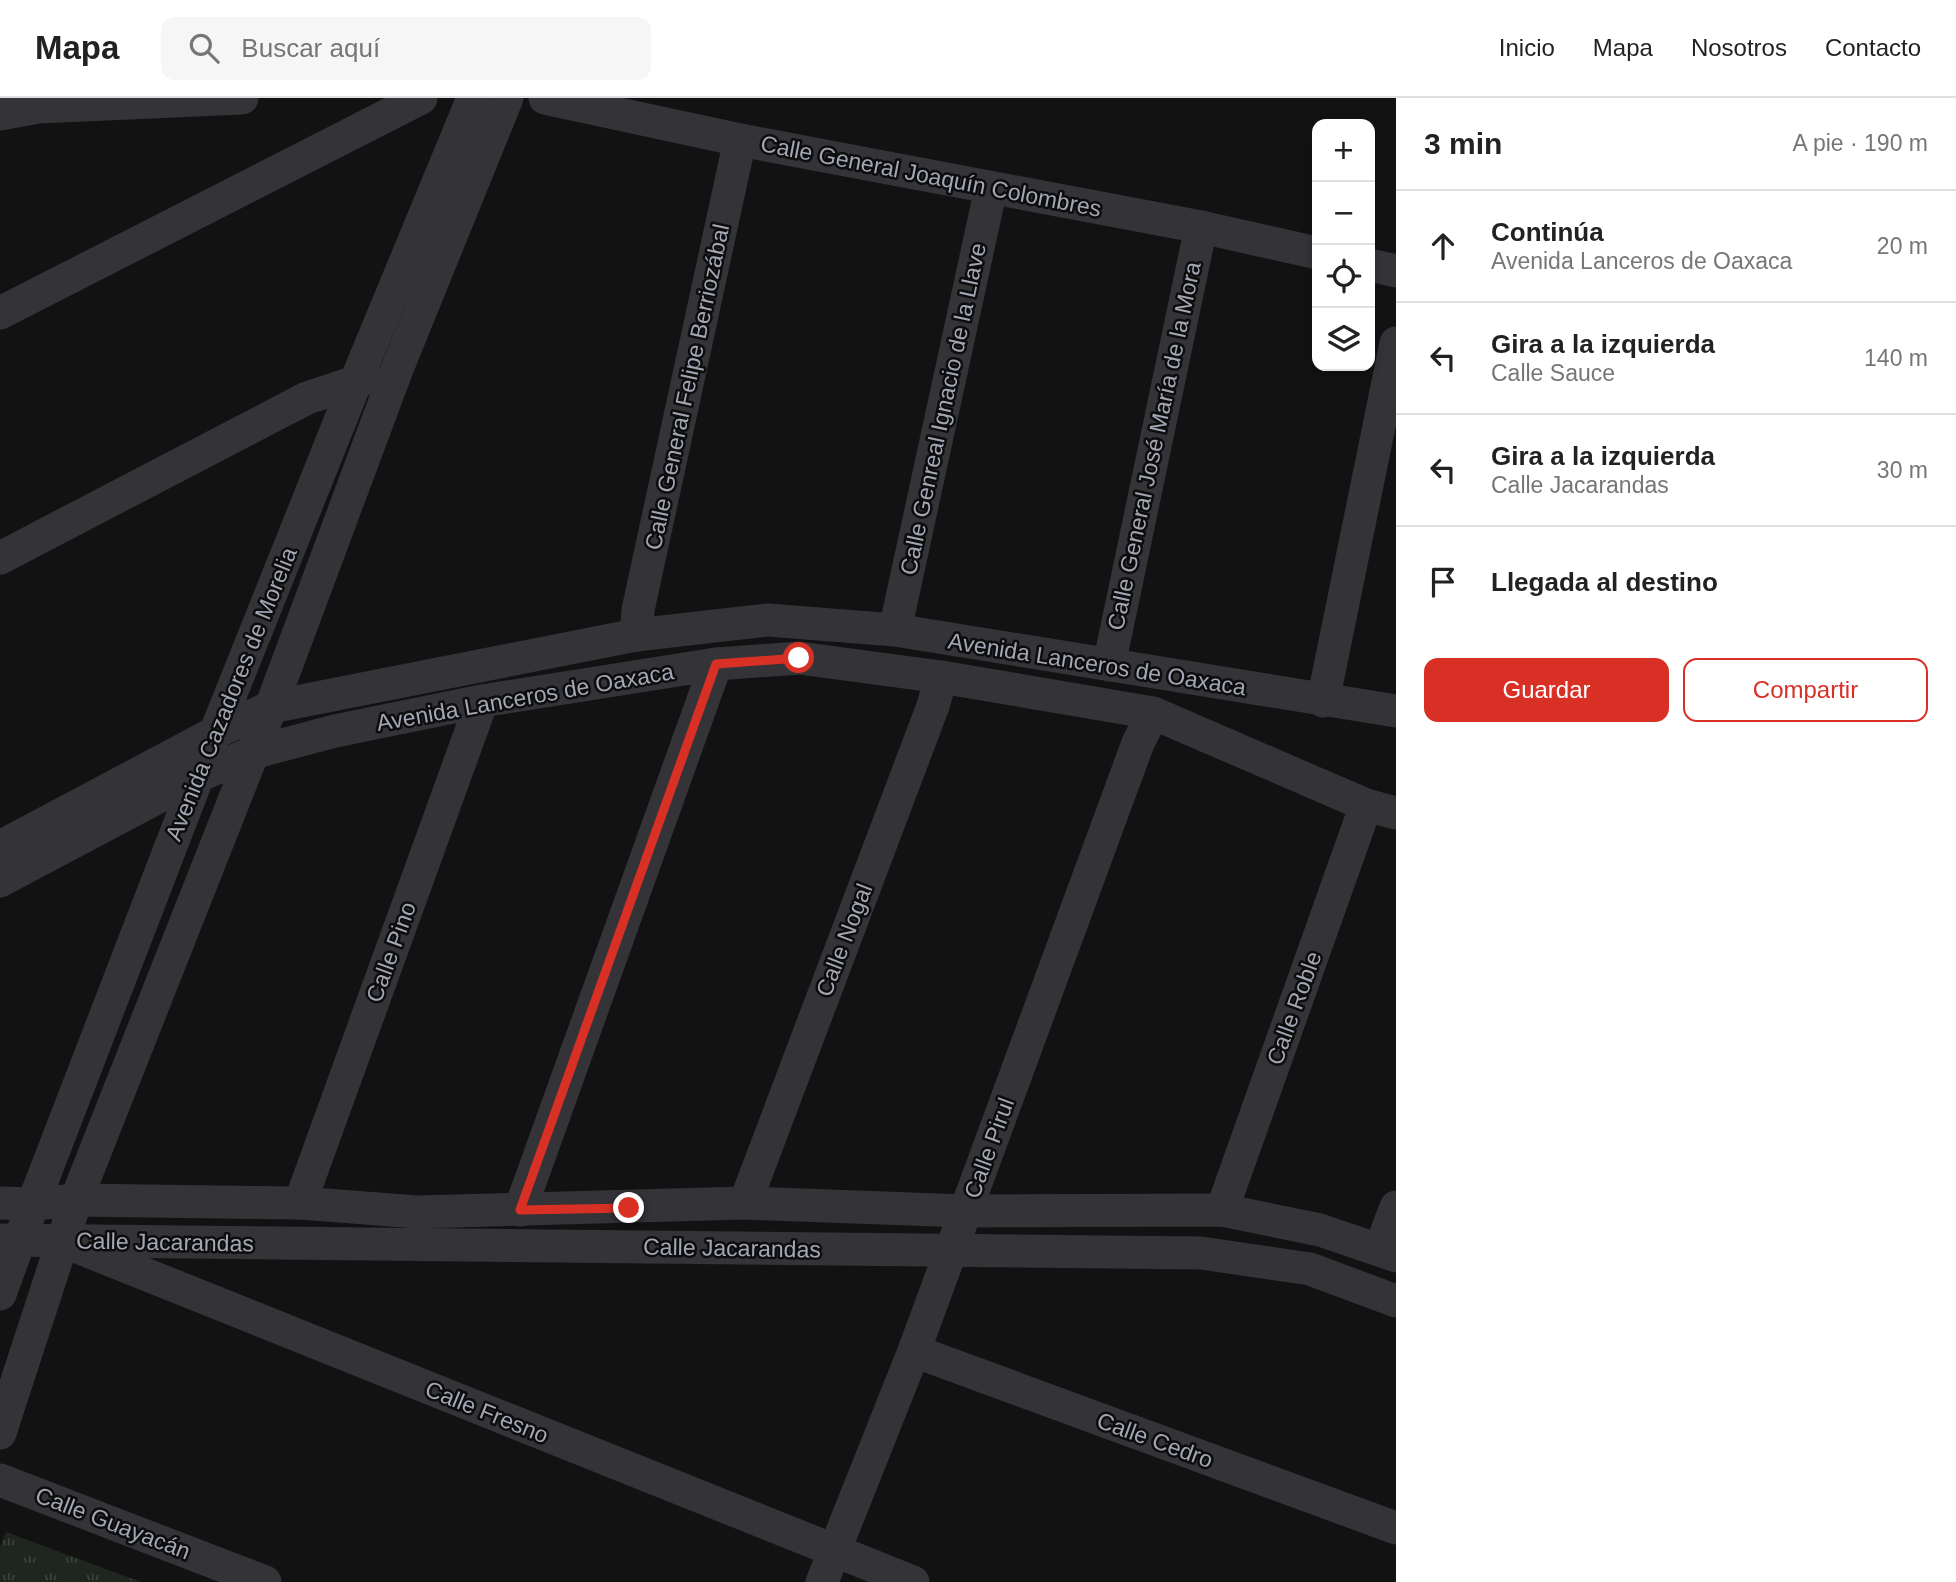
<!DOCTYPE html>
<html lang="es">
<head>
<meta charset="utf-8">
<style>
  body { margin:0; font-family:Helvetica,sans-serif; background:#f6f6f6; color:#222 }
  .controls { position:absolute; right:21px; top:21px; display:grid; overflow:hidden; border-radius:14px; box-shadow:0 4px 10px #0003 }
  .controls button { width:63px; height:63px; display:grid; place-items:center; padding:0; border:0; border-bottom:2px solid #e0e0e0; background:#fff; color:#222; font:35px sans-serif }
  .stop { position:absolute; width:21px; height:21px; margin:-16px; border:5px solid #d93025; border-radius:50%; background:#fff }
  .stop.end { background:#d93025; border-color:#fff; box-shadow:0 2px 7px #0008 }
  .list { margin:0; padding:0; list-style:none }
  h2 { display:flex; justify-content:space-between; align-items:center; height:91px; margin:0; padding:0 28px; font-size:30px }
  h2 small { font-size:23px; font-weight:400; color:#767676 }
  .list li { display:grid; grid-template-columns:46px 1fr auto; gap:21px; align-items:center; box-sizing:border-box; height:112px; padding:0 28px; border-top:2px solid #e0e0e0 }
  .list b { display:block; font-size:26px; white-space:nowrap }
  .list p { margin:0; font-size:23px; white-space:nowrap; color:#767676 }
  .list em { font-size:23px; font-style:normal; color:#767676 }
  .actions { display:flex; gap:14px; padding:21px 28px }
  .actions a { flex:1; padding:16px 0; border:2px solid #d93025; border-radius:14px; text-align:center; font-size:24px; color:#d93025 }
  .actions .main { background:#d93025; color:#fff }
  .icon { flex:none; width:38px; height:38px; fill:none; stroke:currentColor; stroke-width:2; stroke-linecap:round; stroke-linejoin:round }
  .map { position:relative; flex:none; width:1396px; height:1484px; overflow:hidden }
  header { display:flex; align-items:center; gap:42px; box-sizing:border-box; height:98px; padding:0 35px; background:#fff; border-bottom:2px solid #e0e0e0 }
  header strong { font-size:33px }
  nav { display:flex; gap:38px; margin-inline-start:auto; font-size:24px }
  .search { width:490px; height:63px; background:#f6f6f6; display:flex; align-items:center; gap:18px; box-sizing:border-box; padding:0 24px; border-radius:14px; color:#767676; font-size:26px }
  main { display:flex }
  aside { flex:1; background:#fff }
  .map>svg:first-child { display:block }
  .park { fill:url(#park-tufts) }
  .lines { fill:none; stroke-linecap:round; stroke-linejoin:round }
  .minor { stroke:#333338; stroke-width:33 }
  .route { stroke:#d93025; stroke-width:9 }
  .labels { text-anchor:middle; stroke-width:5; stroke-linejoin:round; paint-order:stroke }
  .street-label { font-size:23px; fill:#a3a7b4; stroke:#0d0d0e }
</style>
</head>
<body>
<header>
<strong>Mapa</strong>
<div class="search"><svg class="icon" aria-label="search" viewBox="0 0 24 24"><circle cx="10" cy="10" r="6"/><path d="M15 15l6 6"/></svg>Buscar aquí</div>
<nav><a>Inicio</a><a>Mapa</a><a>Nosotros</a><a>Contacto</a></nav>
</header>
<main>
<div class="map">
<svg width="1396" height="1484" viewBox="0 0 1396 1484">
  <defs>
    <pattern id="park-tufts" width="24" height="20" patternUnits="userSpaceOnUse" patternTransform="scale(1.75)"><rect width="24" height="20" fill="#1e261f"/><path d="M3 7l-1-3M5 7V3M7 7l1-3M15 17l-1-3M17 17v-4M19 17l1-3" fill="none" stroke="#3c433d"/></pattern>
  </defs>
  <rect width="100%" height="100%" fill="#121213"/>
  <path class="park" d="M 6,1434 L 141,1484 L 0,1484 L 0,1449 Z"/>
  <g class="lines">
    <g class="minor">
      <path d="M 545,0 L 740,42 L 1201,129 L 1317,155"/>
      <path d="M 0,16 L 39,9 L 242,0"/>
      <path d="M 1370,167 L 1396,173"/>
      <path d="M 0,215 L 421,0"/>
      <path d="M 0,460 L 307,300 L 368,280"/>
      <path d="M 895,532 L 991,90"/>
      <path d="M 636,537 L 638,512 L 740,42"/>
      <path d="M 1109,567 L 1201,129"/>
      <path d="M 1323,603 L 1396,245"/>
      <path d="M 0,749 L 218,633 L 271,609 L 636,537 L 768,522 L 895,532 L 1396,613"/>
      <path d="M 0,783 L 198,678 L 252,655 L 335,633 L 482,603 L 716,566 L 799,560 L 941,579 L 1153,615 L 1366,707 L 1396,715"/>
      <path d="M 0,1105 L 33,1106 L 76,1102 L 300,1105 L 417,1114 L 745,1105 L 966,1113 L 1222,1112 L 1320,1132 L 1396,1158"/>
      <path d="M 300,1105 L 482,603"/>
      <path d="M 745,1105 L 933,608 L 941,579"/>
      <path d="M 520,1112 L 716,566"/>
      <path d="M 1222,1112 L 1366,707"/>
      <path d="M 0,1142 L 1201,1155 L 1310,1171 L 1396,1203"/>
      <path d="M 80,1150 L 913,1484"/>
      <path d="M 1380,1151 L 1396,1109"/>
      <path d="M 0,1196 L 33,1106 L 198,678 L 356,283 L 473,0"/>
      <path d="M 914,1253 L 1396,1430"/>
      <path d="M 0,1335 L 76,1102 L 271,609 L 397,271 L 507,0"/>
      <path d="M 0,1382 L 265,1484"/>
      <path d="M 822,1484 L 914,1253 L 1138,645 L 1153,615"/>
    </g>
  </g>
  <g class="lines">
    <path class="route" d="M 629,1110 L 520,1112 L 716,566 L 799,560"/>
  </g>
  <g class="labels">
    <g class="street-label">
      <text transform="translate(931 78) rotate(11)" y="8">Calle General Joaquín Colombres</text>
      <text transform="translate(687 289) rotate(-78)" y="8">Calle General Felipe Berriozábal</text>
      <text transform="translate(943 311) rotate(-78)" y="8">Calle Genreal Ignacio de la Llave</text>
      <text transform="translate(1154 348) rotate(-78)" y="8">Calle General José María de la Mora</text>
      <text transform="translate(1097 566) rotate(9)" y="8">Avenida Lanceros de Oaxaca</text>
      <text transform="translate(231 596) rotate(-68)" y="8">Avenida Cazadores de Morelia</text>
      <text transform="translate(525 599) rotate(-10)" y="8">Avenida Lanceros de Oaxaca</text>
      <text transform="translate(844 842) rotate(-69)" y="8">Calle Nogal</text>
      <text transform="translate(391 854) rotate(-70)" y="8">Calle Pino</text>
      <text transform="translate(1294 910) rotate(-70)" y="8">Calle Roble</text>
      <text transform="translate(989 1050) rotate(-70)" y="8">Calle Pirul</text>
      <text transform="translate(165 1144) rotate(1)" y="8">Calle Jacarandas</text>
      <text transform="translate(732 1150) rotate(1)" y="8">Calle Jacarandas</text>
      <text transform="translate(487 1314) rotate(22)" y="8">Calle Fresno</text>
      <text transform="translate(1155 1342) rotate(20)" y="8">Calle Cedro</text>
      <text transform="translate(113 1425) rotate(21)" y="8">Calle Guayacán</text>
    </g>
  </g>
</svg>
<div class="controls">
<button>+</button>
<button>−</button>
<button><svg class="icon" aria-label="locate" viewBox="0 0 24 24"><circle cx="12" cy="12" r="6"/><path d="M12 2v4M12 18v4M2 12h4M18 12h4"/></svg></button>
<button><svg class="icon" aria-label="layers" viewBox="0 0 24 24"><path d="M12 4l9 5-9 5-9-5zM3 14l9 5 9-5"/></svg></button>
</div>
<div class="stop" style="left:799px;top:560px"></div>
<div class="stop end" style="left:629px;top:1110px"></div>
</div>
<aside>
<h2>3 min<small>A pie · 190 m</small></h2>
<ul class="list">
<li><svg class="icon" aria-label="ahead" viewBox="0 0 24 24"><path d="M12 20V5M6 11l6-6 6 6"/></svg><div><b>Continúa</b><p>Avenida Lanceros de Oaxaca</p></div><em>20 m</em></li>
<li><svg class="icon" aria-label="left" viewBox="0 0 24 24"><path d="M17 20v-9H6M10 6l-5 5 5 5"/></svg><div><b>Gira a la izquierda</b><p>Calle Sauce</p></div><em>140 m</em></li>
<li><svg class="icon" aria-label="left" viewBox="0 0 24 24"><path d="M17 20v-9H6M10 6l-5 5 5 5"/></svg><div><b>Gira a la izquierda</b><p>Calle Jacarandas</p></div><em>30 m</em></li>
<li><svg class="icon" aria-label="arrive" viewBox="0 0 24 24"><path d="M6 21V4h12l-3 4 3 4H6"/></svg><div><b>Llegada al destino</b></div></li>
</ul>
<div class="actions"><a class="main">Guardar</a><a>Compartir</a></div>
</aside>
</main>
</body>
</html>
